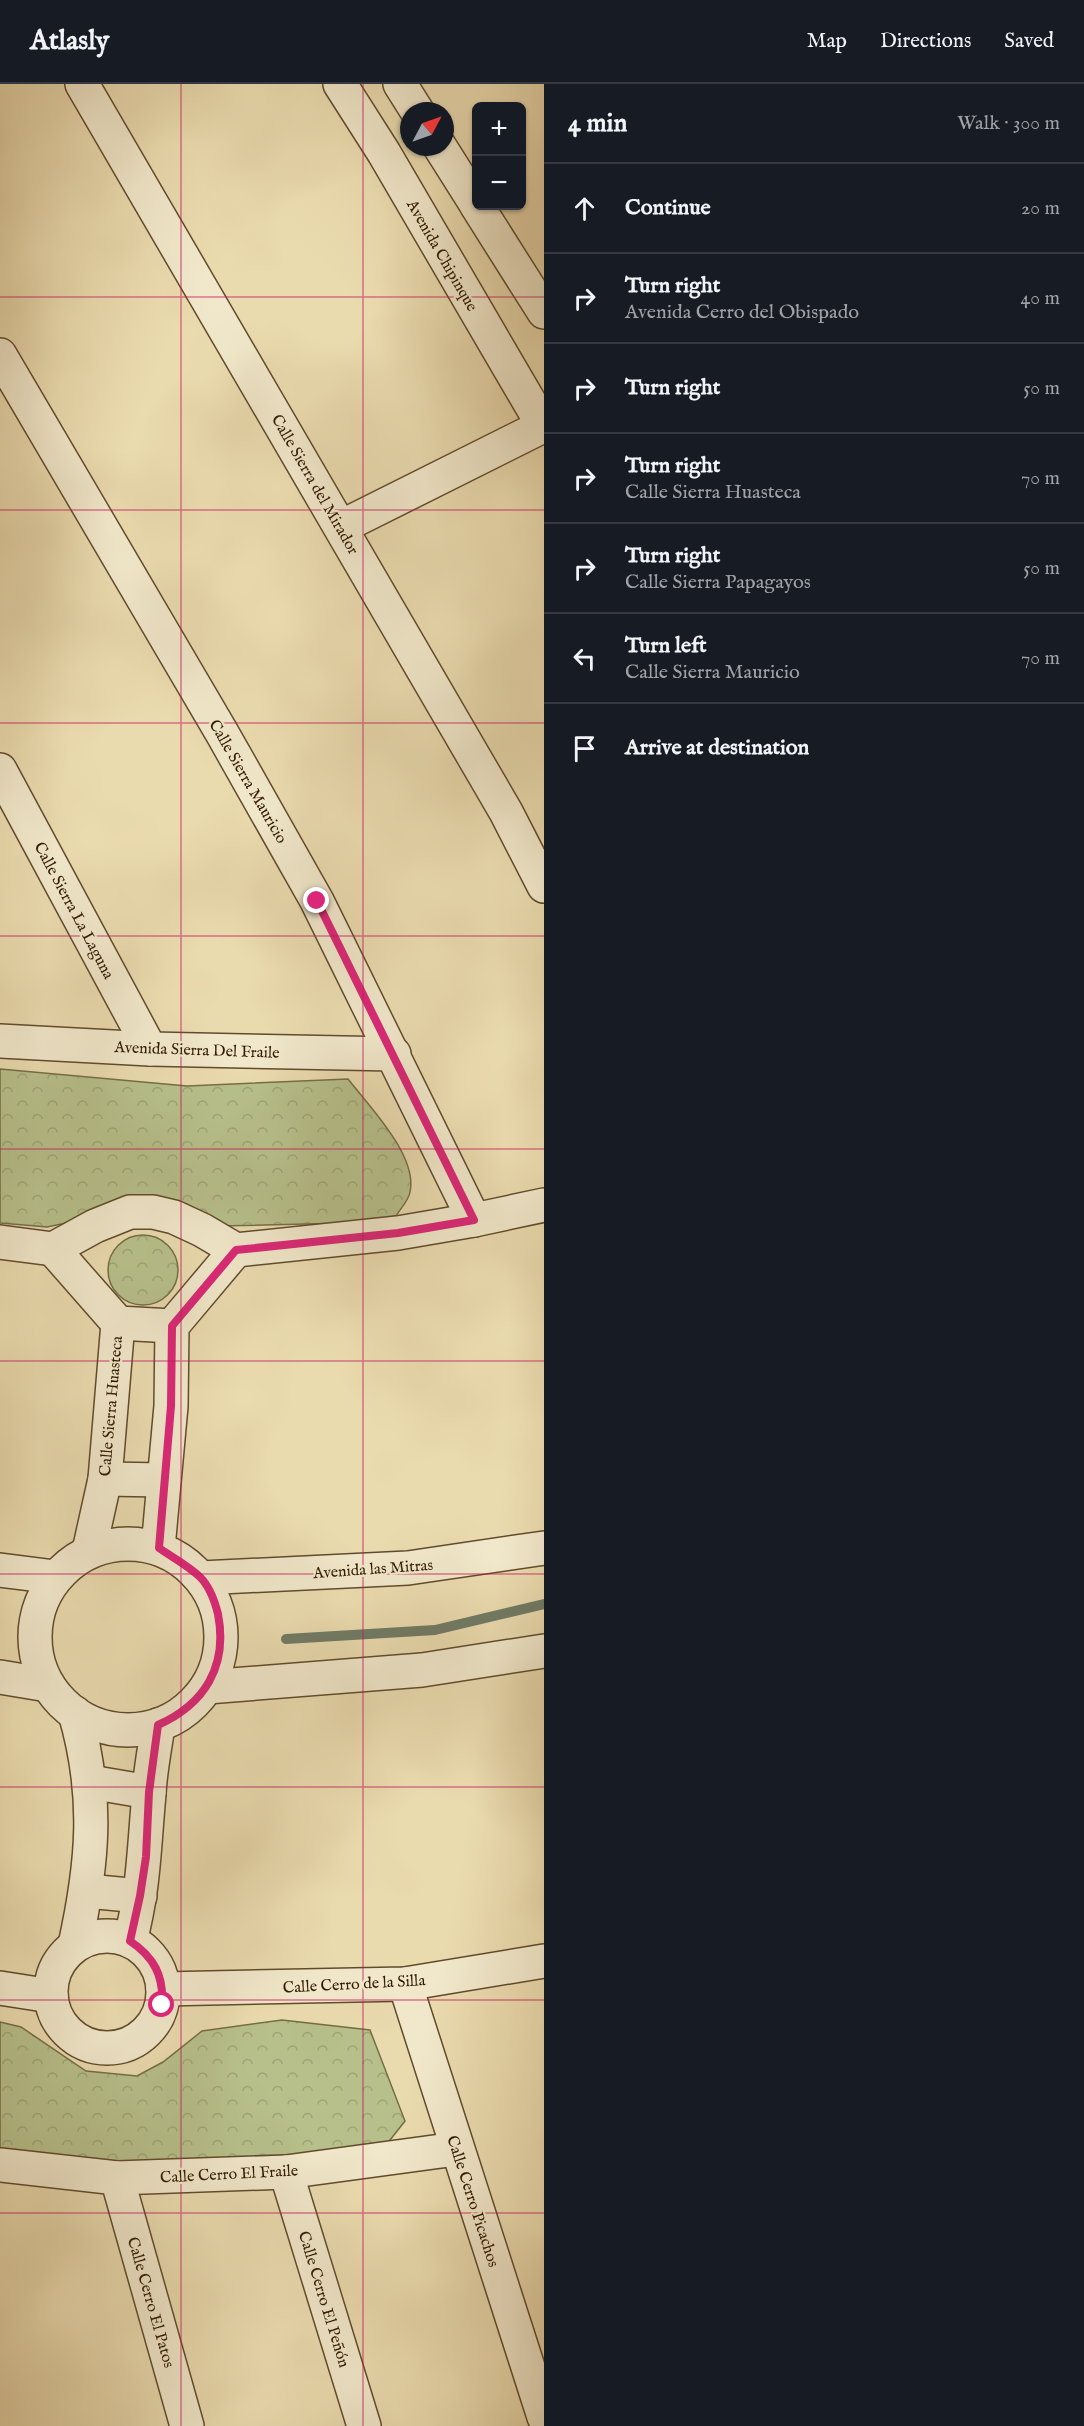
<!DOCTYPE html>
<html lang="en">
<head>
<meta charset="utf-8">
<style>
  body { margin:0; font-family:"IM FELL English",serif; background:#242831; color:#f1f3f6 }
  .controls { position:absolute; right:18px; top:18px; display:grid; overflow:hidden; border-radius:9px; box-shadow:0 2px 4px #0004 }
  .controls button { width:54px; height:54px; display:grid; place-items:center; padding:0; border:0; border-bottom:2px solid #363941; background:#171b24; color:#f1f3f6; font:30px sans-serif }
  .compass { position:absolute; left:400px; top:18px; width:54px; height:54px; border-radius:50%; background:#171b24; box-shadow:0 2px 4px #0004; rotate:49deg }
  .stop { position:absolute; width:18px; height:18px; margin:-14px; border:4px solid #db2777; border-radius:50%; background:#fff }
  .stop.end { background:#db2777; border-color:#fff; box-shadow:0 2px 6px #0008 }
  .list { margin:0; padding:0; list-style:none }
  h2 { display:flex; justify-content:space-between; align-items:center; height:78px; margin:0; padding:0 24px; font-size:26px }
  h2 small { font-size:20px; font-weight:400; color:#9ea1a6 }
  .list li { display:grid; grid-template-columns:39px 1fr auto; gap:18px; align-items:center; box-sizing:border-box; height:90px; padding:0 24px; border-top:2px solid #363941 }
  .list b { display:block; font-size:22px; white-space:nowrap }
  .list p { margin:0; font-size:20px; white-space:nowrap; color:#9ea1a6 }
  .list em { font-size:20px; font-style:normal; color:#9ea1a6 }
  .icon { flex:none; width:33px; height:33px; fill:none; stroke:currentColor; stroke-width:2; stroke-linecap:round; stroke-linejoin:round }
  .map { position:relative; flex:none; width:544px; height:2342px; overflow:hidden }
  header { display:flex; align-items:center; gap:36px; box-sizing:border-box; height:84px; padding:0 30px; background:#171b24; border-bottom:2px solid #363941 }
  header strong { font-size:28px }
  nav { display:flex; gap:33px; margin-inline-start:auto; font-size:21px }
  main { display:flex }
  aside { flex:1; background:#171b24 }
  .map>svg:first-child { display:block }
  .forest { fill:url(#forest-crowns); stroke:#756e46; stroke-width:1.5 }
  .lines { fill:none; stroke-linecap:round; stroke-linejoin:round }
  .stream { stroke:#707b65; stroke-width:10 }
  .minor-casing { stroke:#614b2c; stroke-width:36 }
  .minor { stroke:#f1e8cb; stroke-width:33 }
  .route { stroke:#db2777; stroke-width:8 }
  .grid { fill:none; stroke:#c2185b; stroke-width:1.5; stroke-opacity:0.55 }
  .labels { text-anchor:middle; stroke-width:4.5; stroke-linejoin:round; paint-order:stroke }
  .street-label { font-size:16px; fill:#331b01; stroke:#f1e8cb }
</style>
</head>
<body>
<header>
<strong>Atlasly</strong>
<nav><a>Map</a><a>Directions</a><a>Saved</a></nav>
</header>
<main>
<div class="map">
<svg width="544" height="2342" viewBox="0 0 544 2342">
  <defs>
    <pattern id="forest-crowns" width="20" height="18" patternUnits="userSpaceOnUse" patternTransform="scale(1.5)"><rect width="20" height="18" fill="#b7c08b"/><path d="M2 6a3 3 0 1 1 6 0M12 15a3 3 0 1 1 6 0" fill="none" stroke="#9ea476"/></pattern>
  </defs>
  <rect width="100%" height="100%" fill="#eadbaf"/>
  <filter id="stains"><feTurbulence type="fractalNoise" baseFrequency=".00333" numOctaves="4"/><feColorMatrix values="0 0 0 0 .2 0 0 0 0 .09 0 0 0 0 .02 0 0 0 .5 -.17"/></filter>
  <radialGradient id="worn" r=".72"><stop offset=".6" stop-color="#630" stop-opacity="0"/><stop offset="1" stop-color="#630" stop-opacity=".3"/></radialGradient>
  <g class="forest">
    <path d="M 0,985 L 187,1002 L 348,995 C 369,1022 418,1072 410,1108 C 409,1116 400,1125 396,1132 L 347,1139 L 219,1142 L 85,1135 L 47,1143 L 0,1139 Z"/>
    <circle cx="143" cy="1186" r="35"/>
    <path d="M 282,1936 L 370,1946 L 405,2037 L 379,2070 L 169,2086 L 0,2069 L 0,1938 L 21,1943 L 86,1987 L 137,1992 L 163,1978 L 202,1947 Z"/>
  </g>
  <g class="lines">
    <path class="stream" d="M 286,1555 L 435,1546 L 544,1520"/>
    <g class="minor-casing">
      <g id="minor">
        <path d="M 82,0 L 506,728 L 544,802"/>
        <path d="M 340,0 L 384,69 L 544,343"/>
        <path d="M 400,0 L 417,27"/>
        <path d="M 440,63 L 476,120"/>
        <path d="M 477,122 L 544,228"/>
        <path d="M 0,271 L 222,649 L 317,817 L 474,1136"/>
        <path d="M 341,443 L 543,342"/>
        <path d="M 0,686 L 150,965"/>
        <path d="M 0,957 L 150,965 L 394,970"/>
        <path d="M 0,1158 L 53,1165 L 95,1142 L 130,1128 L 153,1128 L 174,1133 L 202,1146 L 236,1166 L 398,1149 L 474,1136 L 544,1121"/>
        <path d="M 53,1165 L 118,1239 L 105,1395 L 89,1467"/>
        <path d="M 118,1239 L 172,1242"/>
        <path d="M 105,1395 L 164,1396"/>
        <circle cx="128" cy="1553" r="93"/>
        <path d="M 158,1464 L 171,1322 L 172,1242 L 236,1166"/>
        <path d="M 0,1486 L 55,1493"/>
        <path d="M 201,1494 L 408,1484 L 544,1464"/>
        <path d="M 0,1593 L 48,1601"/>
        <path d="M 207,1603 L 422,1586 L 544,1567"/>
        <path d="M 75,1629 C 99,1712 93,1779 75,1861"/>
        <path d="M 90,1698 L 149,1708"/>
        <path d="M 87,1807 L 140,1812"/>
        <circle cx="107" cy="1908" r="56"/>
        <path d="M 130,1857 C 144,1805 144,1763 149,1710 C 150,1687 155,1664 158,1641"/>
        <path d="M 405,1900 L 544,2333"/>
        <path d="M 0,1904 L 51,1912"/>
        <path d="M 163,1905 L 405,1900 L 544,1877"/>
        <path d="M 0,2081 L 117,2094 L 286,2088 L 456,2065"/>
        <path d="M 286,2088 L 364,2342"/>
        <path d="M 117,2094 L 187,2342"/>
      </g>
    </g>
    <use href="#minor" class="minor"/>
  </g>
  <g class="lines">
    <path class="route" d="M 162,1921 C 164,1892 154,1873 130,1857 L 140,1812 L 146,1773 L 149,1708 L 158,1641 C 205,1620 228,1582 218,1530 C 215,1518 209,1502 200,1493 C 189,1482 172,1473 159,1464 L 171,1322 L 172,1242 L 236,1166 L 398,1149 L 474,1136 L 317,817"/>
  </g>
  <path class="grid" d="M 181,0 L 181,2342M 363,0 L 363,2342M 0,213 L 544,213M 0,426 L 544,426M 0,639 L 544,639M 0,852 L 544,852M 0,1065 L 544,1065M 0,1277 L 544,1277M 0,1490 L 544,1490M 0,1703 L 544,1703M 0,1916 L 544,1916M 0,2129 L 544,2129"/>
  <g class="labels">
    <g class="street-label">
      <text transform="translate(443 171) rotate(60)" y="6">Avenida Chipinque</text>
      <text transform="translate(316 400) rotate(60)" y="6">Calle Sierra del Mirador</text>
      <text transform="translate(249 697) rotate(60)" y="6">Calle Sierra Mauricio</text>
      <text transform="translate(75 826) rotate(62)" y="6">Calle Sierra La Laguna</text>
      <text transform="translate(197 965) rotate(2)" y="6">Avenida Sierra Del Fraile</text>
      <text transform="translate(110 1322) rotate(-85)" y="6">Calle Sierra Huasteca</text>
      <text transform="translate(373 1484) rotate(-4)" y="6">Avenida las Mitras</text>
      <text transform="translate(354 1899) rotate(-3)" y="6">Calle Cerro de la Silla</text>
      <text transform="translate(229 2089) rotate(-3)" y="6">Calle Cerro El Fraile</text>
      <text transform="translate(474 2117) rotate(72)" y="6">Calle Cerro Picachos</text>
      <text transform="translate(325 2215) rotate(73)" y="6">Calle Cerro El Peñón</text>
      <text transform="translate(152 2218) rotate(74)" y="6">Calle Cerro El Patos</text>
    </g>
  </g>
  <rect width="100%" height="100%" filter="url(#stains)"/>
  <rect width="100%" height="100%" fill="url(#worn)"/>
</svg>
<div class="controls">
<button>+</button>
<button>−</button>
</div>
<svg class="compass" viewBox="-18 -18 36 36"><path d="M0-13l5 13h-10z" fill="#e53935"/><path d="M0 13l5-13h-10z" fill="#9ea1a6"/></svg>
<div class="stop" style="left:162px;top:1921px"></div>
<div class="stop end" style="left:317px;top:817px"></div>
</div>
<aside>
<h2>4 min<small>Walk · 300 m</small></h2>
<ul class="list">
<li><svg class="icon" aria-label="ahead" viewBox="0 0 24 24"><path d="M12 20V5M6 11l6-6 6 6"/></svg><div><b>Continue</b></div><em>20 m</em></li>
<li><svg class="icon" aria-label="right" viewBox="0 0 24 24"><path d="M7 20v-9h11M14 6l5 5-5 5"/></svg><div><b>Turn right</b><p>Avenida Cerro del Obispado</p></div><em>40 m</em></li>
<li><svg class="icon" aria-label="right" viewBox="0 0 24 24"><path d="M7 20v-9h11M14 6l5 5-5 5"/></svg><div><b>Turn right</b></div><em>50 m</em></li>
<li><svg class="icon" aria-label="right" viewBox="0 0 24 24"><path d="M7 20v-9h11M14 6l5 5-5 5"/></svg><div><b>Turn right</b><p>Calle Sierra Huasteca</p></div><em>70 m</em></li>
<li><svg class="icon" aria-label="right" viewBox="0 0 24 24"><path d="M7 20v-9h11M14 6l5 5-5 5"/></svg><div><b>Turn right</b><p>Calle Sierra Papagayos</p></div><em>50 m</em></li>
<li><svg class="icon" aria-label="left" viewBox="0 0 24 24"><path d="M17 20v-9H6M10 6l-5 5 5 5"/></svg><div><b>Turn left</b><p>Calle Sierra Mauricio</p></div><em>70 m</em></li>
<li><svg class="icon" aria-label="arrive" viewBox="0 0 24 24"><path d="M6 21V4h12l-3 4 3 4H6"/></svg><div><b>Arrive at destination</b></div></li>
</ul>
</aside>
</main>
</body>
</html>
